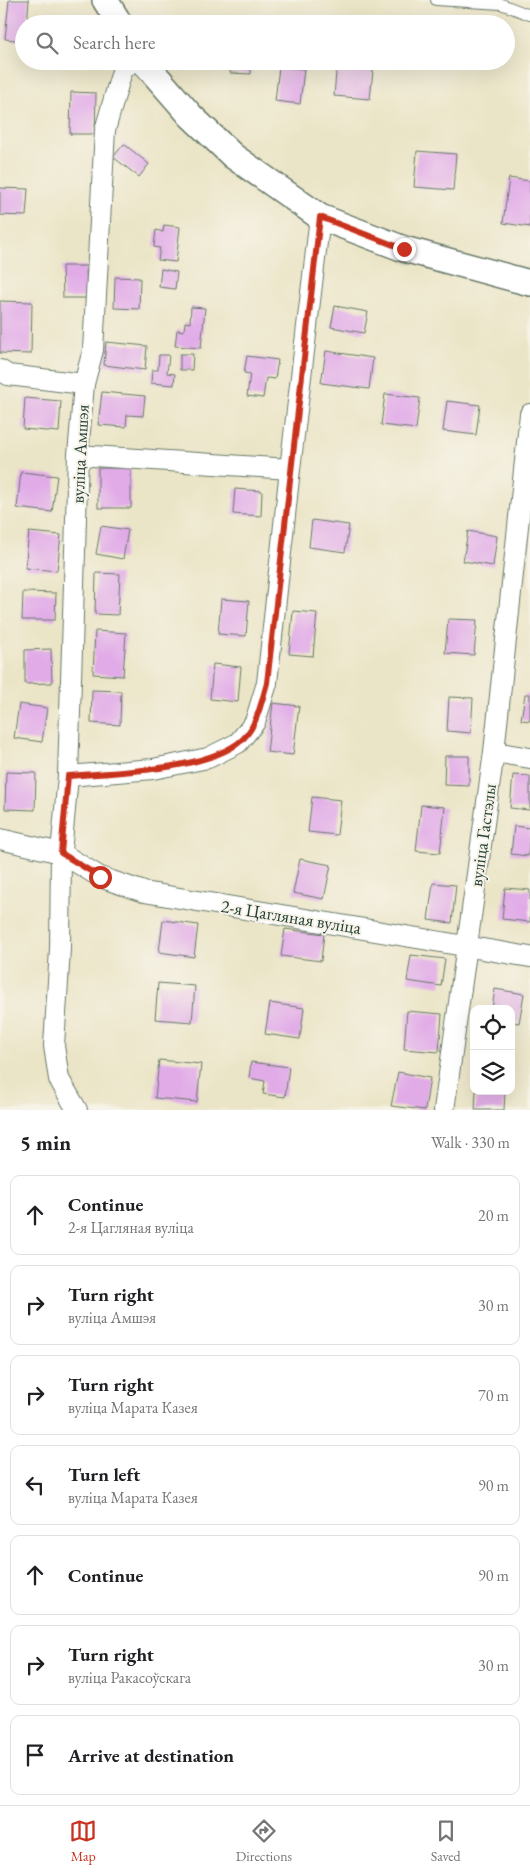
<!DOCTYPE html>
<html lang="en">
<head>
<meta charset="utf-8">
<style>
  body { margin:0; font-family:"EB Garamond",serif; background:#f2f2f2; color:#202124 }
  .controls { position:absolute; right:15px; bottom:15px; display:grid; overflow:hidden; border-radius:10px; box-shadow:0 5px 20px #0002 }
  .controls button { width:45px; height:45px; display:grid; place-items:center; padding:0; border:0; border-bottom:1px solid #e0e0e0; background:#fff; color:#202124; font:25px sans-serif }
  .stop { position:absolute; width:15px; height:15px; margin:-11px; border:4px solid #c8321e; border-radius:50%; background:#fff }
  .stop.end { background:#c8321e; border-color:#fff; box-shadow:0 1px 5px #0008 }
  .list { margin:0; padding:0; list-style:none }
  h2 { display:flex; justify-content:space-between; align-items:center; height:65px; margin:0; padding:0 20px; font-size:21px }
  h2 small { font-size:16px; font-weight:400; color:#757577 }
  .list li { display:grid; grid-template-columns:32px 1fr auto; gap:15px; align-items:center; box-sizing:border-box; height:80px; margin:0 10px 10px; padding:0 10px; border:1px solid #e0e0e0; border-radius:10px }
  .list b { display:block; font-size:19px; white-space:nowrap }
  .list p { margin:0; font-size:16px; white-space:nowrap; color:#757577 }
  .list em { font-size:16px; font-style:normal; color:#757577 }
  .icon { flex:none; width:28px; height:28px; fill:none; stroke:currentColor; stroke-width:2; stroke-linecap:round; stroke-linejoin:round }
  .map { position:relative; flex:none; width:530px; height:1110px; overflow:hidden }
  .search { position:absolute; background:#fff; box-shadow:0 5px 20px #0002; left:15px; right:15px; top:15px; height:55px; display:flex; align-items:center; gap:12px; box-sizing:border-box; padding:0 18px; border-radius:28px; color:#757577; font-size:19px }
  .sheet { height:695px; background:#fff }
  nav { display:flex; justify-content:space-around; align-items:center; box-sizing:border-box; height:70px; border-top:1px solid #e0e0e0; background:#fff; font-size:14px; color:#757577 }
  nav a { display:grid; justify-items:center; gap:2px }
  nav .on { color:#c8321e }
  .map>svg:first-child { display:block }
  .building { fill:#e1abe8 }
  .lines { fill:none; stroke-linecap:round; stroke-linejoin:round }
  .service-casing { stroke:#667867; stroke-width:12 }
  .minor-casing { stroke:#667867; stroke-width:22 }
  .tertiary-casing { stroke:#667867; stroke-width:28 }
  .service { stroke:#fff; stroke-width:10 }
  .minor { stroke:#fff; stroke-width:20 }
  .tertiary { stroke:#fff; stroke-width:25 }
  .route { stroke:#c8321e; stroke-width:6 }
  .labels { text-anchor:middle; stroke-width:4; stroke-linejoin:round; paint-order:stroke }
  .street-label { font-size:18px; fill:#1f3d34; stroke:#f7f3e8 }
</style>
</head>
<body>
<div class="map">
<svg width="530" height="1110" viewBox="0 0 530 1110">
  <rect width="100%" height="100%" fill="#f7f3e8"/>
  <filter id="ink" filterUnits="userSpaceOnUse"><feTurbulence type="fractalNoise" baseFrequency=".02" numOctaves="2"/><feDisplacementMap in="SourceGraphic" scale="10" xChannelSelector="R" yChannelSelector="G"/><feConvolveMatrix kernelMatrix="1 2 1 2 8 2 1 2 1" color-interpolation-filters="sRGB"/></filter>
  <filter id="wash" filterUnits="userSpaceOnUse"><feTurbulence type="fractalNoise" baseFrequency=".0096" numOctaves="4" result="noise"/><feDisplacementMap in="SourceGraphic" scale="20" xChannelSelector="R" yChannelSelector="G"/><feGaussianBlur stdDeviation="1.12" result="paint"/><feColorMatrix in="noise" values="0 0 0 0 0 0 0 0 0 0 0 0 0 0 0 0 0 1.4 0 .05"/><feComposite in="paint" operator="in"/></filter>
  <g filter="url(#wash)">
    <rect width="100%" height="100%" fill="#ebe5c7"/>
    <g id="blocks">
      <g class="building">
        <path d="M 9,0 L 29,0 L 27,24 L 24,24 L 24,41 L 5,39 Z"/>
        <path d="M 231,61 L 251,61 L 251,74 L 230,73 Z"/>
        <path d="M 337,61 L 374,61 L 370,99 L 334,96 Z"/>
        <path d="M 279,67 L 304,69 L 300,104 L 275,101 Z"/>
        <path d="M 71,92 L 96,93 L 95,134 L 70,134 Z"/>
        <path d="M 124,144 L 149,164 L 139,177 L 113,157 Z"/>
        <path d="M 417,151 L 456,154 L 453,190 L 414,187 Z"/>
        <path d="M 509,178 L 530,181 L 530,227 L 503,223 Z"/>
        <path d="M 0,188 L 28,189 L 26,216 L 0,215 Z"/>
        <path d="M 164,225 L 180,227 L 176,262 L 158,260 L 160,248 L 154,247 L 156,230 L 163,232 Z"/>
        <path d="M 62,266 L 86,266 L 87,298 L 63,298 Z"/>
        <path d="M 161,269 L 177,272 L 175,289 L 159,287 Z"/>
        <path d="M 115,277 L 140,278 L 139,309 L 114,308 Z"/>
        <path d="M 0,301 L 32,302 L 31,354 L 0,353 Z"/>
        <path d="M 335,306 L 368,312 L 364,333 L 331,327 Z"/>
        <path d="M 191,307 L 205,308 L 201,348 L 175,346 L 177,330 L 184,331 L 185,322 L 190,323 Z"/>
        <path d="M 106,342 L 147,346 L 145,370 L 104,365 Z"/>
        <path d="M 326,351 L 373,358 L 369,389 L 321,383 Z"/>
        <path d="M 180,354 L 193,354 L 192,370 L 180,370 Z"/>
        <path d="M 159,355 L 169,355 L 167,373 L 175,374 L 174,385 L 151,383 L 152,370 L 158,370 Z"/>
        <path d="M 247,356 L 278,360 L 275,379 L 266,378 L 263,398 L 247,396 L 250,374 L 244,373 Z"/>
        <path d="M 102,392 L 145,396 L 143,416 L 127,415 L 126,427 L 98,425 Z"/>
        <path d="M 385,394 L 420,398 L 416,429 L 381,425 Z"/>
        <path d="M 25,398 L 61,401 L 59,432 L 23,429 Z"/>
        <path d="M 447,401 L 480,405 L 476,435 L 443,431 Z"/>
        <rect x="98" y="468" width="33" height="40"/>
        <path d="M 21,472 L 57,476 L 52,512 L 17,508 Z"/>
        <path d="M 235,489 L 262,491 L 261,516 L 233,514 Z"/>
        <path d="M 312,520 L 349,525 L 345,552 L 309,547 Z"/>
        <path d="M 101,526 L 128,530 L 123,559 L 96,554 Z"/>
        <path d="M 468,531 L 497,536 L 493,566 L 463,561 Z"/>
        <path d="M 29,532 L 61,535 L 57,571 L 25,568 Z"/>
        <path d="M 96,573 L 120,574 L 118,615 L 95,614 Z"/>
        <path d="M 23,592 L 56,593 L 55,620 L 22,620 Z"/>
        <path d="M 221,599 L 249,601 L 246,636 L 218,634 Z"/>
        <path d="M 293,611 L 317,613 L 313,656 L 289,654 Z"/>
        <path d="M 448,619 L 477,620 L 474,655 L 445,653 Z"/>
        <path d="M 95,631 L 126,633 L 123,676 L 93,674 Z"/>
        <path d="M 51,649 L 52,683 L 25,684 L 25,650 Z"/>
        <path d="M 213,664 L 241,667 L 238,702 L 210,699 Z"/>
        <path d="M 92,690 L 121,691 L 120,725 L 91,723 Z"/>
        <path d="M 525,694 L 530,694 L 530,721 L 521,720 Z"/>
        <path d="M 449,697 L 473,698 L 471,733 L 447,731 Z"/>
        <path d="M 273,703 L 299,706 L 293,755 L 267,752 Z"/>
        <path d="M 19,704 L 47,708 L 42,742 L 14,738 Z"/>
        <path d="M 445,756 L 469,756 L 469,786 L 444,785 Z"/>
        <path d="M 6,772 L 36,773 L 35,810 L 5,809 Z"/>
        <path d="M 513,775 L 530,776 L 530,810 L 510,808 Z"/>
        <path d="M 312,797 L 341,800 L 337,835 L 308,832 Z"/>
        <path d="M 421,805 L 445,807 L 440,853 L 416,851 Z"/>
        <path d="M 514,826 L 530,828 L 528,856 L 511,854 Z"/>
        <path d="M 300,859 L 331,865 L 324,899 L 293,893 Z"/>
        <path d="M 433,883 L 456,885 L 452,923 L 428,920 Z"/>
        <path d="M 505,888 L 530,890 L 530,922 L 502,919 Z"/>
        <path d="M 163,920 L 198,925 L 194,957 L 159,952 Z"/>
        <path d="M 285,929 L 324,934 L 321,961 L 281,956 Z"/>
        <path d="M 411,955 L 445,959 L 441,986 L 407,981 Z"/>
        <path d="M 158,983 L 195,986 L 192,1022 L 155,1019 Z"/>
        <path d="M 495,989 L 524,994 L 519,1023 L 511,1022 L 511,1009 L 492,1009 Z"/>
        <path d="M 270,1003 L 304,1008 L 300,1039 L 265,1034 Z"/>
        <path d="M 407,1011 L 442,1014 L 439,1052 L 404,1049 Z"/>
        <path d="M 159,1060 L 201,1064 L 197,1102 L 155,1098 Z"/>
        <path d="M 251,1062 L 289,1067 L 285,1097 L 263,1094 L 265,1081 L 249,1078 Z"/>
        <path d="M 398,1072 L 430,1078 L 425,1110 L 391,1106 Z"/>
        <path d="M 476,1091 L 505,1093 L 504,1110 L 475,1110 Z"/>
      </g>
    </g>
  </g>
  <g filter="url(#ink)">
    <use href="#blocks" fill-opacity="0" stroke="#667867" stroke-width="1"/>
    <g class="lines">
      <g class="service-casing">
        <path id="service" d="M 436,0 L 501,4 L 530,15"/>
      </g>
      <g class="minor-casing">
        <g id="minor">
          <path d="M 0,370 L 8,375 L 84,384"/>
          <path d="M 78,455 L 290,469 L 320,217"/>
          <path d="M 494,752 L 530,758"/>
          <path d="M 68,776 L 153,769 L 208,758 L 238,743 L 255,722 L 267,683 L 290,469"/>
          <path d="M 0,839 L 61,853 L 100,877 L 144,892 L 530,957"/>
          <path d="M 77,1110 L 59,1079 L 54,1046 L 60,949 L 61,853 L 68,776 L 78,455 L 84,384 L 93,350 L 105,130 L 122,71 L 132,61"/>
          <path d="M 444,1110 L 494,752 L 530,414"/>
        </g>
      </g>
      <g class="tertiary-casing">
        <g id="tertiary">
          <path d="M 105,0 L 120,24"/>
          <path d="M 143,61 L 191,116 L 233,156 L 320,217 L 404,249 L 530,283"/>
        </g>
      </g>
      <use href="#service" class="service"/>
      <use href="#minor" class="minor"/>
      <use href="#tertiary" class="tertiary"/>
    </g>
  </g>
  <g class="lines" filter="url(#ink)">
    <path class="route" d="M 100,877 L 61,853 L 68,776 C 116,772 198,771 237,744 C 256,731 261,704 267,683 L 320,217 L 404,249"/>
  </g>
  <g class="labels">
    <g class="street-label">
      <text transform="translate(80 454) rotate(-87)" y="6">вуліца Амшэя</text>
      <text transform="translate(483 835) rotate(-82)" y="6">вуліца Гастэлы</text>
      <text transform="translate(291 917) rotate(9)" y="6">2-я Цагляная вуліца</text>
    </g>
  </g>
</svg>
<div class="controls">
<button><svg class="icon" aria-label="locate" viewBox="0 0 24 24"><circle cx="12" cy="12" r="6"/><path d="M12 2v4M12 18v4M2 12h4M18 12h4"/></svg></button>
<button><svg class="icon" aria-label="layers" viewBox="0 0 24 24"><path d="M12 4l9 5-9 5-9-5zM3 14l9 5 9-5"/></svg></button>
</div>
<div class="stop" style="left:100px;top:877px"></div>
<div class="stop end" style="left:404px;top:249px"></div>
<div class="search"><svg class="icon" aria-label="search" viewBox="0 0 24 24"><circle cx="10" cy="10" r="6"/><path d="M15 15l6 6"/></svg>Search here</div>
</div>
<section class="sheet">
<h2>5 min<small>Walk · 330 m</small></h2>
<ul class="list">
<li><svg class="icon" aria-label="ahead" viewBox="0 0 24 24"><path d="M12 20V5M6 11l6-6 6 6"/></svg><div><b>Continue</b><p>2-я Цагляная вуліца</p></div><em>20 m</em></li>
<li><svg class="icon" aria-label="right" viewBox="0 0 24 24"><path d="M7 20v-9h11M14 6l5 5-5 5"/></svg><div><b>Turn right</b><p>вуліца Амшэя</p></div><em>30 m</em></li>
<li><svg class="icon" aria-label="right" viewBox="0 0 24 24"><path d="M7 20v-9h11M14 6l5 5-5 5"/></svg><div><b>Turn right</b><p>вуліца Марата Казея</p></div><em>70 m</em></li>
<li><svg class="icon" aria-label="left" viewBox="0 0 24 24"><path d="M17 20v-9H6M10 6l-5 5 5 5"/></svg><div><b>Turn left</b><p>вуліца Марата Казея</p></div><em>90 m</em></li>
<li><svg class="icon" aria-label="ahead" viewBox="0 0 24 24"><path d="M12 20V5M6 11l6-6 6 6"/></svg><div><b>Continue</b></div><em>90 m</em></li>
<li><svg class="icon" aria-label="right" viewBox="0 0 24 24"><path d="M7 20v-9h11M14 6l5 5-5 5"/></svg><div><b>Turn right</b><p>вуліца Ракасоўскага</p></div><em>30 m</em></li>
<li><svg class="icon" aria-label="arrive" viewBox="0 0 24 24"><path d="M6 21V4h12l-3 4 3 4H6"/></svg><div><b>Arrive at destination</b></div></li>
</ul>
</section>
<nav>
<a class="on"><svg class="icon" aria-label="map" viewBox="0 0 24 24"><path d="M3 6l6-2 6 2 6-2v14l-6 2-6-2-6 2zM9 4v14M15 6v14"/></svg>Map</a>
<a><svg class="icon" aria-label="directions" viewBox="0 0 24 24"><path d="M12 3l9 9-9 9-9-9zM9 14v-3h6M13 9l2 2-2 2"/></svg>Directions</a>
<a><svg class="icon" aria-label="saved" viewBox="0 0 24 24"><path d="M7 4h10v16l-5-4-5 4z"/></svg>Saved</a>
</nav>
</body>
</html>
